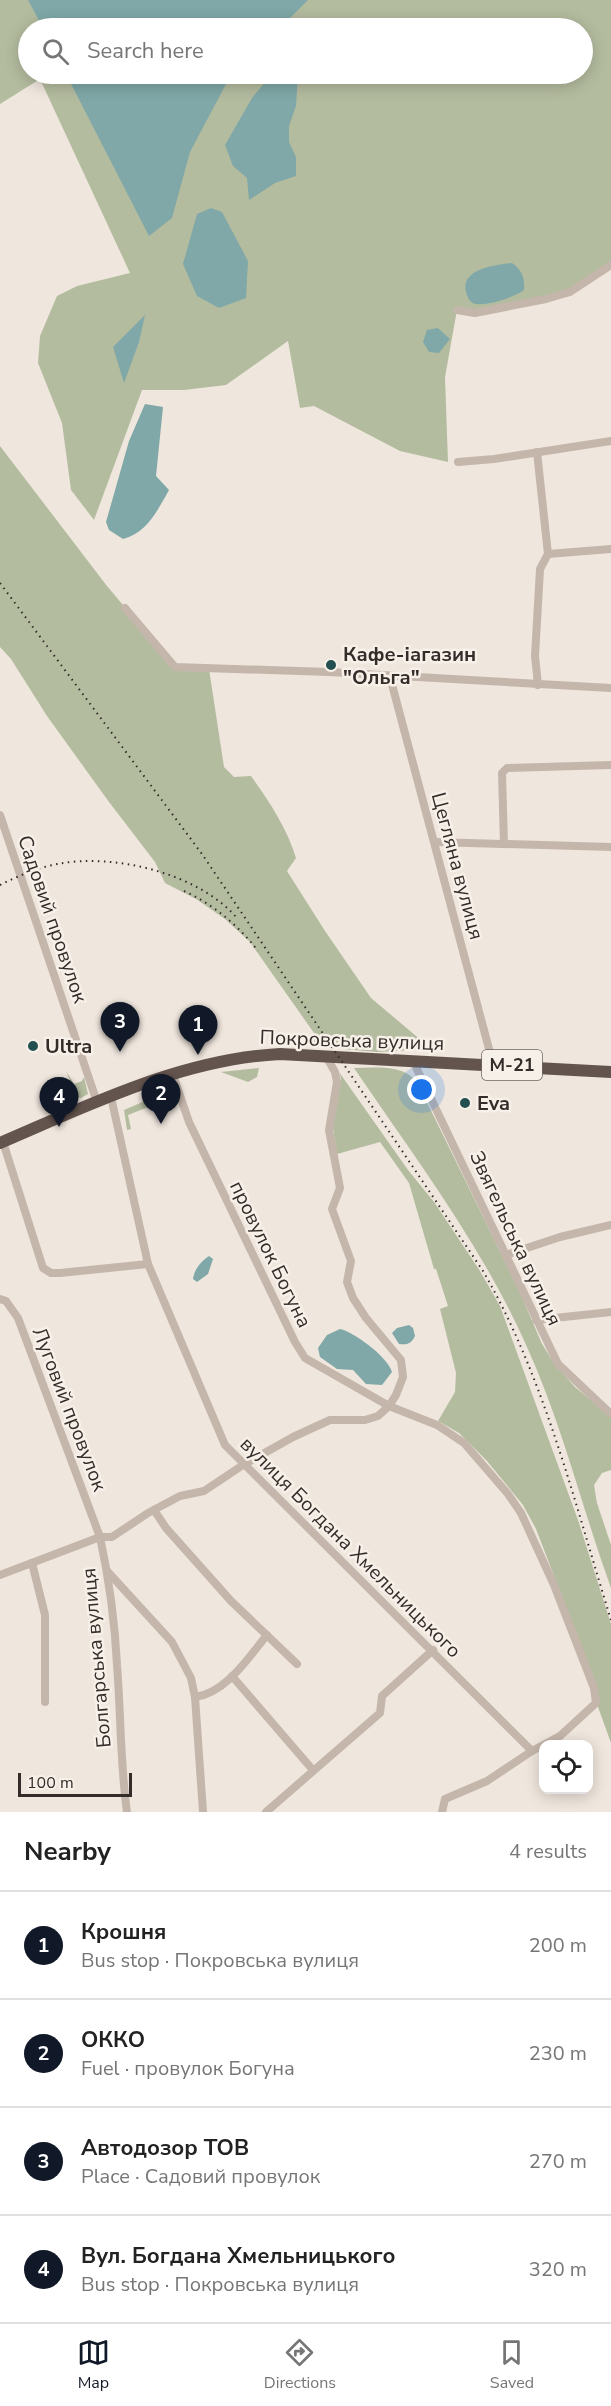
<!DOCTYPE html>
<html lang="en">
<head>
<meta charset="utf-8">
<style>
  body { margin:0; font-family:"Nunito Sans",sans-serif; background:#f2f2f2; color:#222 }
  .controls { position:absolute; right:18px; bottom:18px; display:grid; overflow:hidden; border-radius:12px; box-shadow:0 3px 15px #0003 }
  .controls button { width:54px; height:54px; display:grid; place-items:center; padding:0; border:0; border-bottom:2px solid #e0e0e0; background:#fff; color:#222; font:30px sans-serif }
  .scale { position:absolute; left:18px; bottom:15px; width:114px; box-sizing:border-box; padding-left:6px; border:3px solid #342c29; border-top:0; font-size:16px; line-height:21px; white-space:nowrap; color:#342c29; -webkit-text-stroke:4px #f7f0e9; paint-order:stroke }
  .you { position:absolute; left:422px; top:1090px; width:21px; height:21px; margin:-15px; border:4px solid #fff; border-radius:50%; background:#1a73e8; box-shadow:0 0 0 9px #1a73e833 }
  .badge { display:grid; place-items:center; width:39px; height:39px; border-radius:50%; background:#111827; color:#fff; font-size:20px; font-weight:700 }
  .pin { position:absolute; translate:-50% -50px; filter:drop-shadow(0 2px 3px #0008) }
  .pin::after { content:''; position:absolute; top:32px; width:21px; height:18px; background:inherit; clip-path:polygon(0 0,100% 0,50% 100%) }
  .list { margin:0; padding:0; list-style:none }
  h2 { display:flex; justify-content:space-between; align-items:center; height:78px; margin:0; padding:0 24px; font-size:26px }
  h2 small { font-size:20px; font-weight:400; color:#767676 }
  .list li { display:grid; grid-template-columns:39px 1fr auto; gap:18px; align-items:center; box-sizing:border-box; height:108px; padding:0 24px; border-top:2px solid #e0e0e0 }
  .list b { display:block; font-size:22px; white-space:nowrap }
  .list p { margin:0; font-size:20px; white-space:nowrap; color:#767676 }
  .list em { font-size:20px; font-style:normal; color:#767676 }
  .icon { flex:none; width:33px; height:33px; fill:none; stroke:currentColor; stroke-width:2; stroke-linecap:round; stroke-linejoin:round }
  .map { position:relative; flex:none; width:611px; height:1812px; overflow:hidden }
  .search { position:absolute; background:#fff; box-shadow:0 3px 15px #0003; left:18px; right:18px; top:18px; height:66px; display:flex; align-items:center; gap:15px; box-sizing:border-box; padding:0 21px; border-radius:33px; color:#767676; font-size:22px }
  .sheet { height:510px; background:#fff }
  nav { display:flex; justify-content:space-around; align-items:center; box-sizing:border-box; height:84px; border-top:2px solid #e0e0e0; background:#fff; font-size:16px; color:#767676 }
  nav a { display:grid; justify-items:center; gap:3px }
  nav .on { color:#111827 }
  .map>svg:first-child { display:block }
  .green { fill:#b4bc9f; fill-rule:evenodd }
  .water { fill:#80a8a8 }
  .lines { fill:none; stroke-linecap:round; stroke-linejoin:round }
  .minor { stroke:#c5b6ab; stroke-width:8 }
  .trunk { stroke:#64544e; stroke-width:12 }
  .rail { stroke:#342c29; stroke-width:2; stroke-dasharray:1.5 4.5; stroke-linecap:butt }
  .poi-dot { fill:#244f50; stroke:#f7f0e9; stroke-width:2 }
  .labels { text-anchor:middle; stroke-width:5; stroke-linejoin:round; paint-order:stroke }
  .shield { fill:#f7f0e9; stroke:#6e6763; stroke-width:1.5 }
  .shield-label { font-size:18px; font-weight:bold; fill:#342c29 }
  .poi-label { font-size:20px; font-weight:bold; fill:#342c29; stroke:#f7f0e9; text-anchor:start }
  .street-label { font-size:20px; fill:#342c29; stroke:#f7f0e9 }
</style>
</head>
<body>
<div class="map">
<svg width="611" height="1812" viewBox="0 0 611 1812">
  <rect width="100%" height="100%" fill="#efe6dd"/>
  <g class="green">
    <path d="M 0,0 L 611,0 L 611,265 L 570,292 L 475,313 L 457,310 L 445,377 L 448,462 L 400,451 L 314,406 L 300,408 L 288,341 L 226,385 L 184,390 L 142,390 L 94,520 L 71,490 L 62,423 L 38,363 L 40,336 L 57,296 L 77,286 L 130,273 L 40,79 L 0,104 ZM 28,28 L 582,28 L 582,74 L 28,74 Z"/>
    <path d="M 0,446 L 107,586 L 175,667 L 209,669 L 224,767 L 234,777 L 251,776 C 269,801 287,828 296,858 L 287,871 L 325,931 L 371,998 L 422,1041 L 434,1042 L 435,1049 L 377,1052 L 309,1046 L 314,1042 L 314,1033 L 250,942 L 225,919 L 196,899 L 165,883 L 155,862 L 109,802 L 47,716 L 11,659 L 0,647 Z"/>
    <path d="M 259,1068 L 257,1077 L 248,1082 L 221,1072 Z"/>
    <path d="M 354,1068 C 376,1068 402,1064 417,1082 L 519,1290 L 542,1344 L 556,1366 L 575,1387 L 611,1417 L 611,1470 L 602,1473 L 594,1485 L 597,1503 L 611,1545 L 611,1588 C 582,1508 562,1424 527,1347 C 483,1247 415,1158 354,1068 Z"/>
    <path d="M 66,1071 L 74,1084 L 82,1081 L 84,1077 L 88,1094 L 81,1098 L 73,1096 L 48,1107 L 50,1102 L 60,1097 L 64,1083 L 70,1081 Z"/>
    <path d="M 339,1072 L 408,1170 L 434,1202 L 480,1271 L 500,1306 L 578,1520 L 611,1624 L 611,1743 L 598,1707 L 597,1695 L 588,1664 L 536,1529 L 523,1505 L 487,1461 L 459,1433 L 438,1421 L 455,1392 L 456,1373 L 440,1309 L 448,1306 L 436,1269 L 434,1269 L 409,1183 L 380,1142 L 337,1154 L 332,1122 L 341,1078 Z"/>
    <path d="M 166,1092 L 172,1095 L 174,1105 L 161,1102 L 128,1115 L 131,1129 L 127,1130 L 124,1110 Z"/>
  </g>
  <g class="water">
    <path d="M 28,0 L 308,0 L 280,28 L 43,28 Z"/>
    <path d="M 66,74 L 236,74 L 226,84 L 190,152 L 172,218 L 149,236 Z"/>
    <path d="M 272,74 L 298,74 L 296,106 L 289,126 L 289,142 L 296,157 L 296,176 L 275,183 L 249,200 L 247,178 L 233,166 L 225,145 L 252,98 Z"/>
    <path d="M 211,208 L 222,212 L 248,261 L 246,298 L 219,308 L 197,296 L 183,264 L 197,214 Z"/>
    <path d="M 512,263 C 522,270 525,278 524,290 C 515,297 488,306 476,304 C 471,304 468,298 467,295 C 457,269 495,265 512,263 Z"/>
    <path d="M 145,315 L 139,342 L 124,383 L 113,347 Z"/>
    <path d="M 438,328 L 450,339 L 439,353 L 429,352 L 423,342 L 427,330 Z"/>
    <path d="M 145,404 L 163,407 L 156,476 L 169,490 C 157,511 147,533 123,539 L 109,530 L 106,522 L 129,441 Z"/>
    <path d="M 209,1256 L 213,1259 L 208,1274 L 197,1282 L 193,1279 C 194,1270 201,1261 209,1256 Z"/>
    <path d="M 409,1325 L 413,1328 L 415,1336 C 411,1344 407,1345 399,1344 L 392,1333 L 397,1328 Z"/>
    <path d="M 340,1329 C 354,1332 388,1357 392,1372 L 382,1385 L 366,1384 L 353,1370 L 337,1369 L 320,1357 L 318,1348 L 327,1335 Z"/>
  </g>
  <g class="lines">
    <g class="minor">
      <path d="M 457,310 L 475,313 L 546,299 L 570,292 L 611,265"/>
      <path d="M 537,452 L 548,554 L 540,569 L 535,656 L 538,685"/>
      <path d="M 458,462 L 494,459 L 611,441"/>
      <path d="M 548,554 L 611,549"/>
      <path d="M 125,608 L 175,667 L 329,672 L 611,688"/>
      <path d="M 390,677 L 493,1064"/>
      <path d="M 0,815 L 97,1102"/>
      <path d="M 435,842 L 611,847"/>
      <path d="M 504,844 L 502,773 L 507,768 L 611,765"/>
      <path d="M 413,1061 L 558,1364 L 611,1414"/>
      <path d="M 173,1075 L 189,1122 L 295,1342 L 305,1358 L 389,1406 L 437,1425 L 464,1443 L 508,1494 L 521,1513 L 554,1585 L 594,1688 L 596,1703 L 560,1736 L 532,1751"/>
      <path d="M 111,1097 L 148,1264 L 225,1445 L 532,1751 L 487,1781 L 445,1799 L 442,1812"/>
      <path d="M 3,1142 L 43,1268 L 51,1273 L 60,1273 L 148,1264"/>
      <path d="M 506,1255 L 560,1237 L 611,1225"/>
      <path d="M 0,1299 L 6,1301 L 18,1318 L 100,1537 C 109,1579 115,1623 117,1665 C 121,1714 120,1763 127,1812"/>
      <path d="M 536,1320 L 611,1312"/>
      <path d="M 154,1510 L 166,1528 L 231,1601 L 297,1664"/>
      <path d="M 32,1563 L 45,1615 L 45,1702"/>
      <path d="M 107,1571 L 172,1642 L 191,1678 L 195,1697 L 203,1812"/>
      <path d="M 0,1575 L 100,1537 L 112,1537 L 148,1513 L 180,1496 L 204,1491 L 243,1465 L 293,1437 L 330,1420 L 365,1420 L 378,1416 L 389,1406 L 396,1395 L 403,1377 L 401,1360 L 366,1318 L 353,1298 L 347,1282 L 351,1261 L 332,1209 L 340,1188 L 329,1130 L 337,1082 L 335,1072 L 327,1058"/>
      <path d="M 232,1676 L 312,1769"/>
      <path d="M 195,1697 C 226,1693 248,1658 267,1635"/>
      <path d="M 266,1812 L 380,1713 L 382,1696 L 433,1650"/>
    </g>
    <path class="trunk" d="M 0,1143 C 89,1105 182,1059 280,1054 L 611,1072"/>
    <g class="rail">
      <path d="M 0,583 L 202,854 L 483,1271 C 544,1376 575,1504 611,1620"/>
      <path d="M 0,885 C 18,876 37,868 57,864 C 114,853 198,873 237,918"/>
      <path d="M 184,891 C 213,904 239,926 258,951"/>
    </g>
  </g>
  <g class="poi-dot">
    <circle cx="331" cy="665" r="6"/>
    <circle cx="33" cy="1046" r="6"/>
    <circle cx="465" cy="1103" r="6"/>
  </g>
  <g class="labels">
    <rect class="shield" x="482" y="1050" width="60" height="30" rx="4.5"/>
    <g class="shield-label">
      <text x="512" y="1071">М-21</text>
    </g>
    <g class="poi-label">
      <text x="343" y="661">Кафе-іагазин<tspan x="343" dy="23">"Ольга"</tspan></text>
      <text x="45" y="1053">Ultra</text>
      <text x="477" y="1110">Eva</text>
    </g>
    <g class="street-label">
      <text transform="translate(458 866) rotate(75)" y="7">Цегляна вулиця</text>
      <text transform="translate(53 919) rotate(71)" y="7">Садовий провулок</text>
      <text transform="translate(352 1040) rotate(2)" y="7">Покровська вулиця</text>
      <text transform="translate(516 1238) rotate(65)" y="7">Звягельська вулиця</text>
      <text transform="translate(271 1254) rotate(64)" y="7">провулок Богуна</text>
      <text transform="translate(70 1409) rotate(69)" y="7">Луговий провулок</text>
      <text transform="translate(351 1547) rotate(45)" y="7">вулиця Богдана Хмельницького</text>
      <text transform="translate(96 1658) rotate(-95)" y="7">Болгарська вулиця</text>
    </g>
  </g>
</svg>
<div class="controls">
<button><svg class="icon" aria-label="locate" viewBox="0 0 24 24"><circle cx="12" cy="12" r="6"/><path d="M12 2v4M12 18v4M2 12h4M18 12h4"/></svg></button>
</div>
<div class="scale">100 m</div>
<div class="you"></div>
<div class="pin badge" style="left:198px;top:1055px">1</div>
<div class="pin badge" style="left:161px;top:1124px">2</div>
<div class="pin badge" style="left:120px;top:1052px">3</div>
<div class="pin badge" style="left:59px;top:1127px">4</div>
<div class="search"><svg class="icon" aria-label="search" viewBox="0 0 24 24"><circle cx="10" cy="10" r="6"/><path d="M15 15l6 6"/></svg>Search here</div>
</div>
<section class="sheet">
<h2>Nearby<small>4 results</small></h2>
<ul class="list">
<li><span class="badge">1</span><div><b>Крошня</b><p>Bus stop · Покровська вулиця</p></div><em>200 m</em></li>
<li><span class="badge">2</span><div><b>ОККО</b><p>Fuel · провулок Богуна</p></div><em>230 m</em></li>
<li><span class="badge">3</span><div><b>Автодозор ТОВ</b><p>Place · Садовий провулок</p></div><em>270 m</em></li>
<li><span class="badge">4</span><div><b>Вул. Богдана Хмельницького</b><p>Bus stop · Покровська вулиця</p></div><em>320 m</em></li>
</ul>
</section>
<nav>
<a class="on"><svg class="icon" aria-label="map" viewBox="0 0 24 24"><path d="M3 6l6-2 6 2 6-2v14l-6 2-6-2-6 2zM9 4v14M15 6v14"/></svg>Map</a>
<a><svg class="icon" aria-label="directions" viewBox="0 0 24 24"><path d="M12 3l9 9-9 9-9-9zM9 14v-3h6M13 9l2 2-2 2"/></svg>Directions</a>
<a><svg class="icon" aria-label="saved" viewBox="0 0 24 24"><path d="M7 4h10v16l-5-4-5 4z"/></svg>Saved</a>
</nav>
</body>
</html>
